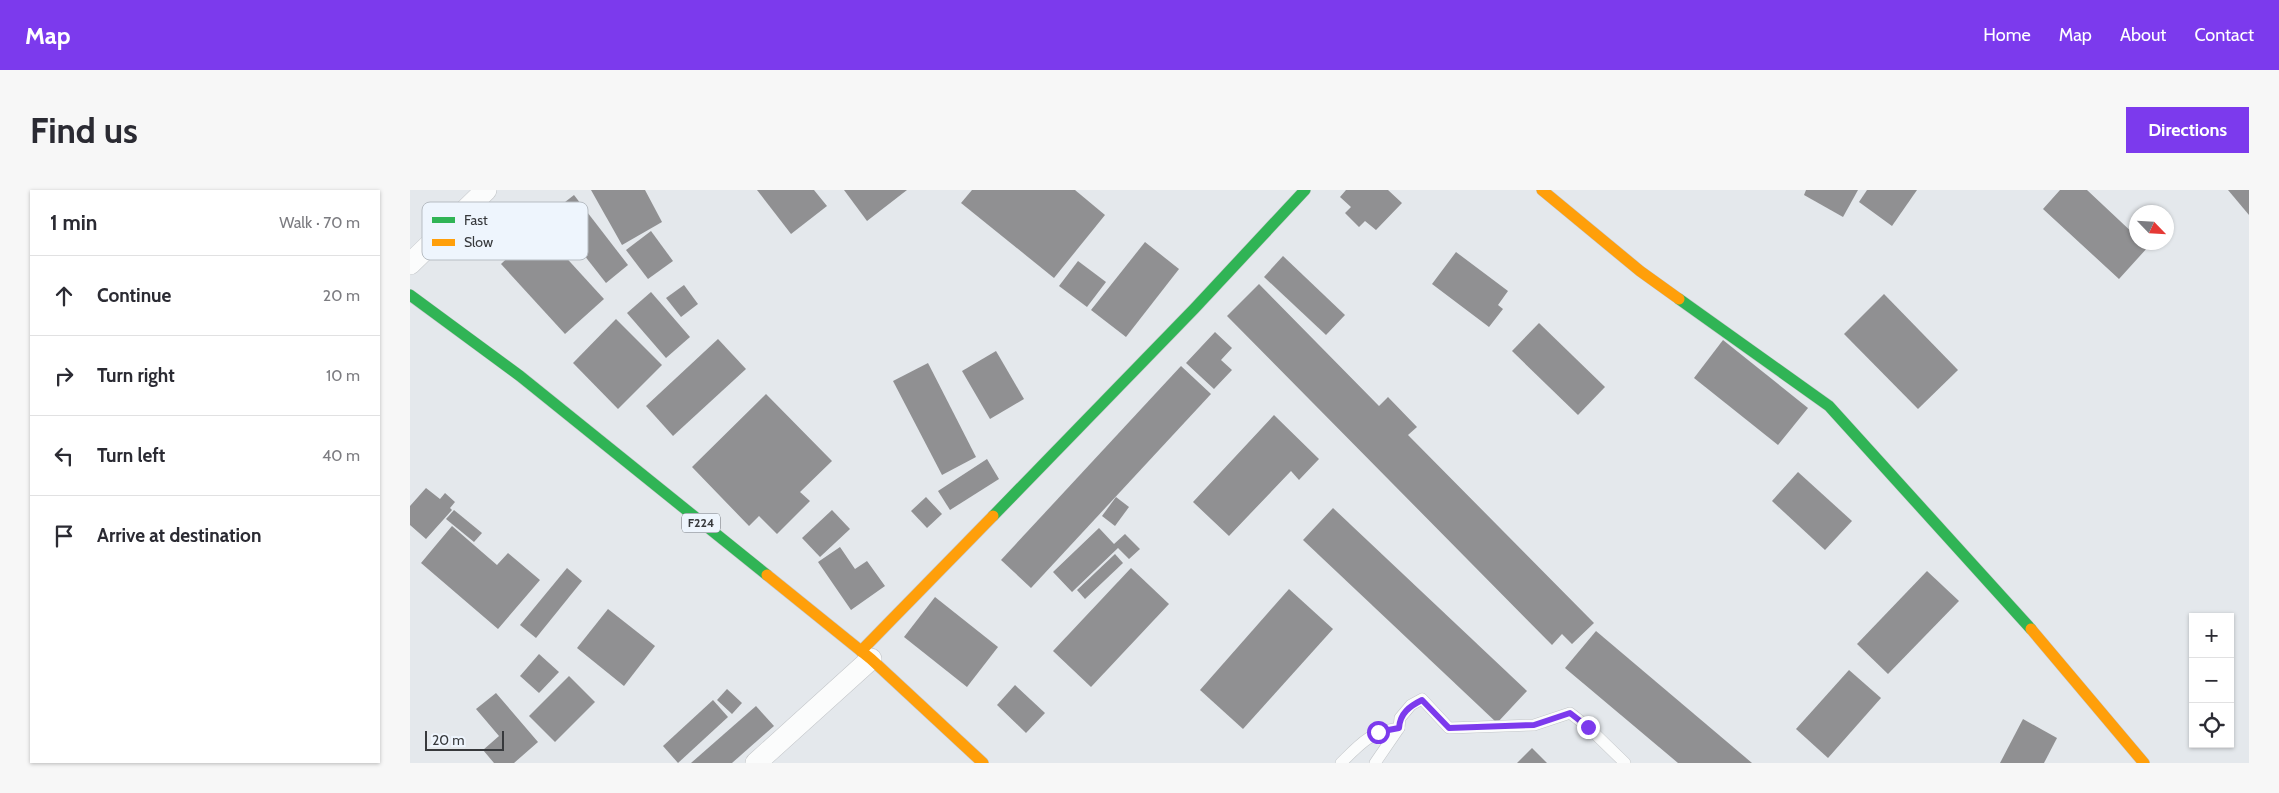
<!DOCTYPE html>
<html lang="en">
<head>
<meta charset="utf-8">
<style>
  body { margin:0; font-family:Cabin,sans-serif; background:#f7f7f7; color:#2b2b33 }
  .controls { position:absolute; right:15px; bottom:15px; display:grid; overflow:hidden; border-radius:0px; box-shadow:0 1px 4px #0004 }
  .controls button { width:45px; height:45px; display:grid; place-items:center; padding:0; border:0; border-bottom:1px solid #e1e1e2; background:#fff; color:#2b2b33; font:25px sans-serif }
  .compass { position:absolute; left:1719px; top:15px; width:45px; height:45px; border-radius:50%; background:#fff; box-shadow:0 1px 4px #0004; rotate:115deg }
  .scale { position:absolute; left:15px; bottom:12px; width:79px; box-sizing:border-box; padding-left:5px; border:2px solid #37393c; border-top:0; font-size:14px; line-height:18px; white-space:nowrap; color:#37393c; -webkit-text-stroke:4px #eef5fd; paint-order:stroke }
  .stop { position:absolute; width:15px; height:15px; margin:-11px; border:4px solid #7c3aed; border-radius:50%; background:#fff }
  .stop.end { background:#7c3aed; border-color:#fff; box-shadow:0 1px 5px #0008 }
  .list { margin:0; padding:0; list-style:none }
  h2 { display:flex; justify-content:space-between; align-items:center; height:65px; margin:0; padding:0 20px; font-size:21px }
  h2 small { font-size:16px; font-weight:400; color:#7c7c81 }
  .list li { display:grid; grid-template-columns:32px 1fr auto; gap:15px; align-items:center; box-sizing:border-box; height:80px; padding:0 20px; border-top:1px solid #e1e1e2 }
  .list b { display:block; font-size:19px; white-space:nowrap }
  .list em { font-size:16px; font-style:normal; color:#7c7c81 }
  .icon { flex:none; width:28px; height:28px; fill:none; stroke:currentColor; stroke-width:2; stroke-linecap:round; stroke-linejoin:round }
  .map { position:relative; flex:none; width:1839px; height:573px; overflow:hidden; border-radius:0px }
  header { display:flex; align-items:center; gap:30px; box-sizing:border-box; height:70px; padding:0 25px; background:#7c3aed; color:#fff }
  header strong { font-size:24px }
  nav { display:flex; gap:28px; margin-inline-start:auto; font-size:18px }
  .intro { display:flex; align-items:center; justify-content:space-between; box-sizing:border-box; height:120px; padding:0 30px }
  h1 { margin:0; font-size:35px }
  .button { padding:12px 22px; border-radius:0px; background:#7c3aed; color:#fff; font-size:18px; font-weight:700 }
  main { display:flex; gap:30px; padding:0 30px }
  aside { flex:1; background:#fff; border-radius:0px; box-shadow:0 1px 4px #0004 }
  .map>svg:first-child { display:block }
  .building { fill:#909092 }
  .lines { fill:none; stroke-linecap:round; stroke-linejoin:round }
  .lane-casing { stroke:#c3c6c9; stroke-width:12 }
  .street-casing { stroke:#c3c6c9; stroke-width:22 }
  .fast-casing { stroke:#c3c6c9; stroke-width:12 }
  .slow-casing { stroke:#c3c6c9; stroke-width:12 }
  .lane { stroke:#fbfcfc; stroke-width:11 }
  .street { stroke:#fbfcfc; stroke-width:21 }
  .fast { stroke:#30b455; stroke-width:11 }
  .slow { stroke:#ff9f0a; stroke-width:11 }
  .route { stroke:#7c3aed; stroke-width:6 }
  .labels { text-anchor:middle; stroke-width:5; stroke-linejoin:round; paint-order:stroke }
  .shield { fill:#eef5fd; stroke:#6e7176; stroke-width:1 }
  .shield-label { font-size:12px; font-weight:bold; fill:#37393c }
  .key { fill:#eef5fd; stroke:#b7bdc3; stroke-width:1 }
  .key-label { font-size:14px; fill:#37393c }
</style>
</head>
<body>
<header>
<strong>Map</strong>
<nav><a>Home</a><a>Map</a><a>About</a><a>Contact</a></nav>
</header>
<div class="intro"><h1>Find us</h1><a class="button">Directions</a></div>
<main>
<aside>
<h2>1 min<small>Walk · 70 m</small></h2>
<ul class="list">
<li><svg class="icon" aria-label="ahead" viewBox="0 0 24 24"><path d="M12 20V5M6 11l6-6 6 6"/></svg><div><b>Continue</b></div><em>20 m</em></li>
<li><svg class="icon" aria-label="right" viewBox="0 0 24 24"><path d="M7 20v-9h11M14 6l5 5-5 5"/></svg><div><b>Turn right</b></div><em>10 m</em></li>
<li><svg class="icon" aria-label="left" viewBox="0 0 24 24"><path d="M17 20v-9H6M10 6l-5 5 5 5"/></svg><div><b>Turn left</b></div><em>40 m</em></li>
<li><svg class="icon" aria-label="arrive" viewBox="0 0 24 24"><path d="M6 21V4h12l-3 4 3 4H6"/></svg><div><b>Arrive at destination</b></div></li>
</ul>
</aside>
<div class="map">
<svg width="1839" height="573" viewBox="0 0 1839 573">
  <rect width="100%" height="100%" fill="#e4e8ec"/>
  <g class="building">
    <path d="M 181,0 L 235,0 L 252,32 L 212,55 Z"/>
    <path d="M 347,0 L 404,0 L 417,16 L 381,44 Z"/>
    <path d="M 434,0 L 497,0 L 457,31 Z"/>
    <path d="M 562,0 L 665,0 L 695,25 L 644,88 L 551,13 Z"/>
    <path d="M 936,0 L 978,0 L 992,13 L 966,40 L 955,31 L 949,37 L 935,23 L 941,17 L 930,7 Z"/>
    <path d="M 1396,0 L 1448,0 L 1433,27 L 1394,5 Z"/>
    <path d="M 1457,0 L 1507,0 L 1482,36 L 1449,12 Z"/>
    <path d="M 1650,0 L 1677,0 L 1726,46 L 1726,52 L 1734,52 L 1738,57 L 1709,89 L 1633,19 Z"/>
    <path d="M 1818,0 L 1839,0 L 1839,25 Z"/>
    <path d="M 164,5 L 218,75 L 196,93 L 141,23 Z"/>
    <path d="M 129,38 L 194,109 L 155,144 L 91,74 Z"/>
    <path d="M 241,41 L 263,71 L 238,89 L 216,60 Z"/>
    <path d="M 735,52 L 769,79 L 716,147 L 681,120 Z"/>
    <path d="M 1046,62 L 1098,101 L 1088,115 L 1093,119 L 1079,137 L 1022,94 Z"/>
    <path d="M 873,66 L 935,125 L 916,145 L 854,87 Z"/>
    <path d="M 668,71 L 696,92 L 677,117 L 649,96 Z"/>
    <path d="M 849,94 L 969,216 L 978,207 L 1007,237 L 998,245 L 1184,433 L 1162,454 L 1152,444 L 1142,455 L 817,126 Z"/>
    <path d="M 274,95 L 288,114 L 271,127 L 256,108 Z"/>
    <path d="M 241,102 L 280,147 L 256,168 L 217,123 Z"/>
    <path d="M 1474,104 L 1548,180 L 1508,219 L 1434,144 Z"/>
    <path d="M 206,129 L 252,175 L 208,219 L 163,173 Z"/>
    <path d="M 1129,133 L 1195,197 L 1168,225 L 1102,161 Z"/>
    <path d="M 805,142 L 822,158 L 811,170 L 822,180 L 804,199 L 776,173 Z"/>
    <path d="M 308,149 L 336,179 L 263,246 L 236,216 Z"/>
    <path d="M 1313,150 L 1398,218 L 1368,255 L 1284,188 Z"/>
    <path d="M 586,161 L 614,209 L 580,229 L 552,181 Z"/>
    <path d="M 518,173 L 566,267 L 532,285 L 483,191 Z"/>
    <path d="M 771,176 L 801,204 L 621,398 L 591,370 Z"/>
    <path d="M 356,204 L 422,271 L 390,302 L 400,311 L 367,344 L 349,326 L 339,336 L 282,277 Z"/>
    <path d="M 864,225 L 909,269 L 889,290 L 881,281 L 819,346 L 783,312 Z"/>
    <path d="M 577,269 L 589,289 L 540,320 L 528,301 Z"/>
    <path d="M 1388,282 L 1442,331 L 1415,360 L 1362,311 Z"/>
    <path d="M 16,298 L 30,309 L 35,303 L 45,312 L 40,318 L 42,320 L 16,349 L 0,335 L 0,316 Z"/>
    <path d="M 516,307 L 532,324 L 517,338 L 501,321 Z"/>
    <path d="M 706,307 L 719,317 L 705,336 L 692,326 Z"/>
    <path d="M 923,318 L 1117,501 L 1087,533 L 893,350 Z"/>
    <path d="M 44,320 L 72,343 L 64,352 L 36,329 Z"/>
    <path d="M 422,320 L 440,339 L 410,367 L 392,348 Z"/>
    <path d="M 42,336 L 87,375 L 98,363 L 130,390 L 88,439 L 11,373 Z"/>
    <path d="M 689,338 L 704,354 L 715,344 L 730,359 L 719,369 L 708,358 L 662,402 L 643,382 Z"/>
    <path d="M 430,357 L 445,379 L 457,371 L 475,396 L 441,420 L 408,372 Z"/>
    <path d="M 705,364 L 713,373 L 675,409 L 667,400 Z"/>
    <path d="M 157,378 L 172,391 L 126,448 L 110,435 Z"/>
    <path d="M 721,378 L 759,414 L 681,497 L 643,461 Z"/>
    <path d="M 1517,381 L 1549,411 L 1478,484 L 1447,454 Z"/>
    <path d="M 879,399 L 923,439 L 833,539 L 790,500 Z"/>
    <path d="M 525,407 L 588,457 L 557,497 L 494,447 Z"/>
    <path d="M 198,419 L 245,456 L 214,496 L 167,458 Z"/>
    <path d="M 1186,441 L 1342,573 L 1268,573 L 1155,478 Z"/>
    <path d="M 129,464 L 149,482 L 129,503 L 110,486 Z"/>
    <path d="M 1439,480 L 1471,508 L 1418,568 L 1386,539 Z"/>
    <path d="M 159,486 L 185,512 L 145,552 L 119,526 Z"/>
    <path d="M 605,495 L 635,523 L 616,543 L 587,515 Z"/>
    <path d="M 317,499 L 332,513 L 322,524 L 307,510 Z"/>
    <path d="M 86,503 L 128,552 L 104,573 L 84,573 L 73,560 L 89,546 L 66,519 Z"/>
    <path d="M 303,510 L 318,527 L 268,573 L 253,556 Z"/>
    <path d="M 346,516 L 364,536 L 322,573 L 281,573 Z"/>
    <path d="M 1613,529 L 1647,548 L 1634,573 L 1590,573 Z"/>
    <path d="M 1122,558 L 1137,573 L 1107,573 Z"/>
  </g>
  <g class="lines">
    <g class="lane-casing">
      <g id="lane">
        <path d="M 931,573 C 952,552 959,543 989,538"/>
        <path d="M 965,573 L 989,538 L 990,528 L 1001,515 L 1012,509 L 1039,538 L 1124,535 L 1160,523 L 1178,537 L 1215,573"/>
      </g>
    </g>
    <g class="street-casing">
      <g id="street">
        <path d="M 0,74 L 76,0"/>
        <path d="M 346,573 L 461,469"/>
      </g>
    </g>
    <g class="fast-casing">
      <g id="fast">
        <path d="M 0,105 L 110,186 L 357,385"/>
        <path d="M 1269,109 L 1419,216 L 1621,439"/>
        <path d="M 583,326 L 784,119 L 895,0"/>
      </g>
    </g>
    <g class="slow-casing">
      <g id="slow">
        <path d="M 1132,0 L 1230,81 L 1269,109"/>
        <path d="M 357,385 L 461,469 L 573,573"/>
        <path d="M 1621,439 L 1734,573"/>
        <path d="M 451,461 L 583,326"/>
      </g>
    </g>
    <use href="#lane" class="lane"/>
    <use href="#street" class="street"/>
    <use href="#fast" class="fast"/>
    <use href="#slow" class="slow"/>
  </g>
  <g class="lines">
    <path class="route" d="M 968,542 L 989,538 C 990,523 1000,516 1012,510 L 1039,538 L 1124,535 L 1160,523 L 1178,537"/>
  </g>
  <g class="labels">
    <rect class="shield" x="272" y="323.5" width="38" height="19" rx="4"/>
    <g class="shield-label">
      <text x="291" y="337">F224</text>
    </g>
  </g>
  <rect x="12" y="12" width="166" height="58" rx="8" class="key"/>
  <rect x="22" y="27" width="23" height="6" fill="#30b455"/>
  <rect x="22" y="49" width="23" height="7" fill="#ff9f0a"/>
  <g class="key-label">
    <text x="54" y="35">Fast</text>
    <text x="54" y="57">Slow</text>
  </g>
</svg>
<div class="controls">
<button>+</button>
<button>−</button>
<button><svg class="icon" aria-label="locate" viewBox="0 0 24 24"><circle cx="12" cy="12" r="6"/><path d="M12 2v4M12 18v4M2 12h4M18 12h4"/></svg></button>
</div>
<svg class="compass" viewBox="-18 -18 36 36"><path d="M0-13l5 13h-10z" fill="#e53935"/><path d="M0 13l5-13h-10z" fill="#7c7c81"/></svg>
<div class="scale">20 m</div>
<div class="stop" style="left:968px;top:542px"></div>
<div class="stop end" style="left:1178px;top:537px"></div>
</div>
</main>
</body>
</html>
